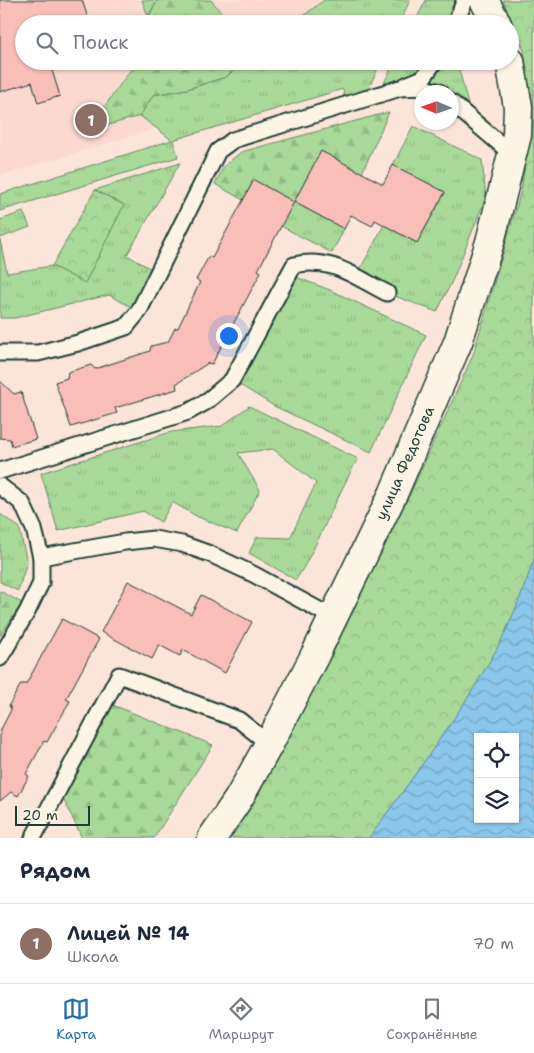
<!DOCTYPE html>
<html lang="ru">
<head>
<meta charset="utf-8">
<style>
  body { margin:0; font-family:"Shantell Sans",sans-serif; background:#f6f6f7; color:#1f2937 }
  .controls { position:absolute; right:15px; bottom:15px; display:grid; overflow:hidden; border-radius:0px; box-shadow:0 1px 4px #0004 }
  .controls button { width:45px; height:45px; display:grid; place-items:center; padding:0; border:0; border-bottom:1px solid #e0e1e3; background:#fff; color:#1f2937; font:25px sans-serif }
  .compass { position:absolute; left:414px; top:85px; width:45px; height:45px; border-radius:50%; background:#fff; box-shadow:0 1px 4px #0004; rotate:272deg }
  .scale { position:absolute; left:15px; bottom:12px; width:75px; box-sizing:border-box; padding-left:5px; border:2px solid #1f3d34; border-top:0; font-size:14px; line-height:18px; white-space:nowrap; color:#1f3d34; -webkit-text-stroke:4px #fcf5e5; paint-order:stroke }
  .you { position:absolute; left:228px; top:335px; width:18px; height:18px; margin:-12px; border:4px solid #fff; border-radius:50%; background:#1a73e8; box-shadow:0 0 0 8px #1a73e833 }
  .badge { display:grid; place-items:center; width:32px; height:32px; border-radius:50%; background:#1f6fb2; color:#fff; font-size:16px; font-weight:700 }
  .pin { position:absolute; translate:-50% -50%; border:2px solid #fff; box-shadow:0 1px 5px #0006 }
  .list { margin:0; padding:0; list-style:none }
  h2 { display:flex; justify-content:space-between; align-items:center; height:65px; margin:0; padding:0 20px; font-size:21px }
  h2 small { font-size:16px; font-weight:400; color:#747a83 }
  .list li { display:grid; grid-template-columns:32px 1fr auto; gap:15px; align-items:center; box-sizing:border-box; height:80px; padding:0 20px; border-top:1px solid #e0e1e3 }
  .list b { display:block; font-size:19px; white-space:nowrap }
  .list p { margin:0; font-size:16px; white-space:nowrap; color:#747a83 }
  .list em { font-size:16px; font-style:normal; color:#747a83 }
  .icon { flex:none; width:28px; height:28px; fill:none; stroke:currentColor; stroke-width:2; stroke-linecap:round; stroke-linejoin:round }
  .map { position:relative; flex:none; width:534px; height:838px; overflow:hidden }
  .search { position:absolute; background:#fff; box-shadow:0 1px 4px #0004; left:15px; right:15px; top:15px; height:55px; display:flex; align-items:center; gap:12px; box-sizing:border-box; padding:0 18px; border-radius:28px; color:#747a83; font-size:19px }
  .sheet { height:145px; background:#fff }
  nav { display:flex; justify-content:space-around; align-items:center; box-sizing:border-box; height:70px; border-top:1px solid #e0e1e3; background:#fff; font-size:14px; color:#747a83 }
  nav a { display:grid; justify-items:center; gap:2px }
  nav .on { color:#1f6fb2 }
  .map>svg:first-child { display:block }
  .built { fill:#fbd9cf }
  .grass { fill:url(#grass-tufts); stroke:#648b66 }
  .forest { fill:url(#forest-firs); stroke:#648b66 }
  .park { fill:url(#park-crowns); stroke:#648b66 }
  .water { fill:url(#water-waves); stroke:#6090a2; fill-rule:evenodd }
  .building { fill:#fabeb9; stroke:#1f3d34 }
  .lines { fill:none; stroke-linecap:round; stroke-linejoin:round }
  .lane-casing { stroke:#1f3d34; stroke-width:19 }
  .street-casing { stroke:#1f3d34; stroke-width:31 }
  .lane { stroke:#fcf5e5; stroke-width:15 }
  .street { stroke:#fcf5e5; stroke-width:28 }
  .labels { text-anchor:middle; stroke-width:5; stroke-linejoin:round; paint-order:stroke }
  .street-label { font-size:15px; fill:#1f3d34; stroke:#fcf5e5 }
</style>
</head>
<body>
<div class="map">
<svg width="534" height="838" viewBox="0 0 534 838">
  <defs>
    <pattern id="grass-tufts" width="24" height="20" patternUnits="userSpaceOnUse" patternTransform="scale(1.25)"><rect width="24" height="20" fill="#a9d999"/><path d="M3 7l-1-3M5 7V3M7 7l1-3M15 17l-1-3M17 17v-4M19 17l1-3" fill="none" stroke="#91bb84"/></pattern>
    <pattern id="forest-firs" width="22" height="20" patternUnits="userSpaceOnUse" patternTransform="scale(1.25)"><rect width="22" height="20" fill="#a9d999"/><path d="M5 1l3.5 6h-7zM16 11l3.5 6h-7z" fill="#91bb84"/></pattern>
    <pattern id="park-crowns" width="20" height="18" patternUnits="userSpaceOnUse" patternTransform="scale(1.25)"><rect width="20" height="18" fill="#a9d999"/><path d="M2 6a3 3 0 1 1 6 0M12 15a3 3 0 1 1 6 0" fill="none" stroke="#91bb84"/></pattern>
    <pattern id="water-waves" width="16" height="10" patternUnits="userSpaceOnUse" patternTransform="scale(1.25)"><rect width="16" height="10" fill="#8bc7eb"/><path d="M0 5q4-4 8 0t8 0" fill="none" stroke="#71a3bf"/></pattern>
  </defs>
  <rect width="100%" height="100%" fill="#fbe4d8"/>
  <filter id="ink" filterUnits="userSpaceOnUse"><feTurbulence type="fractalNoise" baseFrequency=".02" numOctaves="2"/><feDisplacementMap in="SourceGraphic" scale="10" xChannelSelector="R" yChannelSelector="G"/><feConvolveMatrix kernelMatrix="1 2 1 2 8 2 1 2 1" color-interpolation-filters="sRGB"/></filter>
  <g filter="url(#ink)">
    <path class="built" d="M 0,0 L 394,0 L 382,24 L 24,24 L 24,61 L 365,61 L 363,65 L 0,176 Z"/>
    <g class="grass">
      <path d="M 142,0 L 158,0 L 148,16 Z"/>
      <path d="M 324,0 L 410,0 L 399,24 L 293,24 Z"/>
      <path d="M 426,0 L 464,0 L 455,24 L 414,24 Z"/>
      <path d="M 275,61 L 381,61 L 364,99 L 345,105 L 343,89 L 173,140 L 178,157 L 0,211 L 0,194 L 172,140 L 140,116 L 153,95 L 187,89 L 226,77 L 244,62 L 262,70 Z"/>
      <path d="M 395,61 L 457,61 L 472,121 L 452,103 L 452,92 L 378,95 Z"/>
      <path d="M 413,126 L 482,160 L 486,197 L 453,279 L 437,312 L 387,293 L 356,277 L 384,225 L 417,243 L 445,193 L 393,165 Z"/>
      <path d="M 180,163 L 127,255 L 158,273 L 139,311 L 109,295 L 15,318 L 0,318 L 0,240 L 7,273 L 52,266 L 85,282 L 124,205 L 95,190 Z"/>
      <path d="M 294,202 L 344,229 L 332,253 L 281,226 Z"/>
      <path d="M 23,212 L 30,227 L 0,238 L 0,220 Z"/>
      <path d="M 288,274 L 330,290 L 426,335 L 371,452 L 274,406 L 232,380 Z"/>
      <path d="M 249,406 L 358,459 C 335,498 320,542 296,580 L 249,553 L 257,537 L 290,538 L 316,483 L 273,449 L 238,453 L 260,490 L 237,533 L 198,517 L 172,502 L 161,522 L 143,511 L 58,531 L 41,473 L 171,432 L 222,426 Z"/>
      <path d="M 0,514 L 19,527 L 27,562 L 18,591 L 0,582 Z"/>
    </g>
    <g class="forest">
      <path d="M 158,0 L 211,0 L 231,24 L 144,24 Z"/>
      <path d="M 137,61 L 245,61 L 226,77 L 187,89 L 153,95 L 140,116 L 87,131 Z"/>
      <path d="M 389,112 L 362,173 L 321,151 L 294,202 L 254,180 L 243,200 L 215,184 L 224,166 L 241,152 Z"/>
      <path d="M 0,591 L 22,603 L 0,636 Z"/>
      <path d="M 105,702 L 213,745 L 154,838 L 82,838 L 59,790 Z"/>
    </g>
    <g class="park">
      <path d="M 503,0 L 534,0 L 534,559 C 523,592 508,631 490,661 C 454,723 411,780 369,838 L 225,838 L 266,769 L 412,490 L 473,355 L 521,191 L 530,130 L 529,86 L 524,50 Z"/>
      <path d="M 95,190 L 124,205 L 85,283 L 52,266 Z"/>
    </g>
    <path class="water" d="M 534,559 L 534,838 L 369,838 C 411,780 454,723 490,661 C 508,631 523,592 534,559 ZM 478,737 L 515,737 L 515,819 L 478,819 Z"/>
    <g class="building">
      <path d="M 0,0 L 82,0 L 90,24 L 24,24 L 24,61 L 49,61 L 60,96 L 38,103 L 32,82 L 0,92 Z"/>
      <path d="M 321,151 L 383,184 L 393,165 L 445,192 L 417,243 L 375,220 L 372,226 L 351,215 L 344,229 L 294,202 Z"/>
      <path d="M 254,180 L 294,202 L 258,270 L 261,272 L 212,364 L 208,363 L 176,384 L 177,389 L 115,408 L 117,413 L 71,427 L 55,382 L 67,378 L 68,372 L 91,365 L 95,369 L 150,351 L 151,346 L 168,342 L 175,328 L 178,328 L 200,282 L 196,280 L 209,256 L 212,258 Z"/>
      <path d="M 0,381 L 14,394 L 21,392 L 36,439 L 12,446 L 10,439 L 0,438 Z"/>
      <path d="M 128,581 L 191,614 L 201,595 L 252,622 L 225,673 L 183,650 L 180,656 L 159,645 L 152,659 L 101,632 Z"/>
      <path d="M 62,619 L 99,639 L 66,699 L 70,701 L 47,742 L 44,741 L 26,774 L 29,776 L 18,796 L 11,792 L 0,801 L 0,731 L 11,710 L 9,705 L 21,684 L 26,684 Z"/>
    </g>
    <g class="lines">
      <g class="lane-casing">
        <g id="lane">
          <path d="M 455,24 L 465,0"/>
          <path d="M 406,85 L 423,78 L 435,61"/>
          <path d="M 452,103 L 513,155"/>
          <path d="M 0,353 L 38,353 L 78,343 L 126,327 L 139,311 L 218,151 L 233,140 L 400,88 L 421,87 L 439,92"/>
          <path d="M 0,471 L 188,412 L 206,402 L 232,380 L 294,265 C 330,256 355,277 387,293"/>
          <path d="M 0,486 L 22,503 L 34,529 L 41,557 L 41,583 L 27,612 L 0,658"/>
          <path d="M 41,557 L 125,542 L 154,539 L 182,544 L 210,554 L 253,574 L 332,617"/>
          <path d="M 33,838 L 119,675 L 239,720 L 269,744"/>
        </g>
      </g>
      <g class="street-casing">
        <g id="street">
          <path d="M 484,0 L 497,24"/>
          <path d="M 212,838 L 239,798 L 269,744 L 315,655 L 393,494 L 458,342 L 490,242 L 517,135 L 518,107 L 510,61"/>
        </g>
      </g>
      <use href="#lane" class="lane"/>
      <use href="#street" class="street"/>
    </g>
  </g>
  <g class="labels">
    <g class="street-label">
      <text transform="translate(405 463) rotate(-66)" y="5">улица Федотова</text>
    </g>
  </g>
</svg>
<div class="controls">
<button><svg class="icon" aria-label="locate" viewBox="0 0 24 24"><circle cx="12" cy="12" r="6"/><path d="M12 2v4M12 18v4M2 12h4M18 12h4"/></svg></button>
<button><svg class="icon" aria-label="layers" viewBox="0 0 24 24"><path d="M12 4l9 5-9 5-9-5zM3 14l9 5 9-5"/></svg></button>
</div>
<svg class="compass" viewBox="-18 -18 36 36"><path d="M0-13l5 13h-10z" fill="#e53935"/><path d="M0 13l5-13h-10z" fill="#747a83"/></svg>
<div class="scale">20 m</div>
<div class="you"></div>
<div class="pin badge" style="left:91px;top:120px;background:#8d6e63">1</div>
<div class="search"><svg class="icon" aria-label="search" viewBox="0 0 24 24"><circle cx="10" cy="10" r="6"/><path d="M15 15l6 6"/></svg>Поиск</div>
</div>
<section class="sheet">
<h2>Рядом<small></small></h2>
<ul class="list">
<li><span class="badge" style="background:#8d6e63">1</span><div><b>Лицей № 14</b><p>Школа</p></div><em>70 m</em></li>
</ul>
</section>
<nav>
<a class="on"><svg class="icon" aria-label="map" viewBox="0 0 24 24"><path d="M3 6l6-2 6 2 6-2v14l-6 2-6-2-6 2zM9 4v14M15 6v14"/></svg>Карта</a>
<a><svg class="icon" aria-label="directions" viewBox="0 0 24 24"><path d="M12 3l9 9-9 9-9-9zM9 14v-3h6M13 9l2 2-2 2"/></svg>Маршрут</a>
<a><svg class="icon" aria-label="saved" viewBox="0 0 24 24"><path d="M7 4h10v16l-5-4-5 4z"/></svg>Сохранённые</a>
</nav>
</body>
</html>
